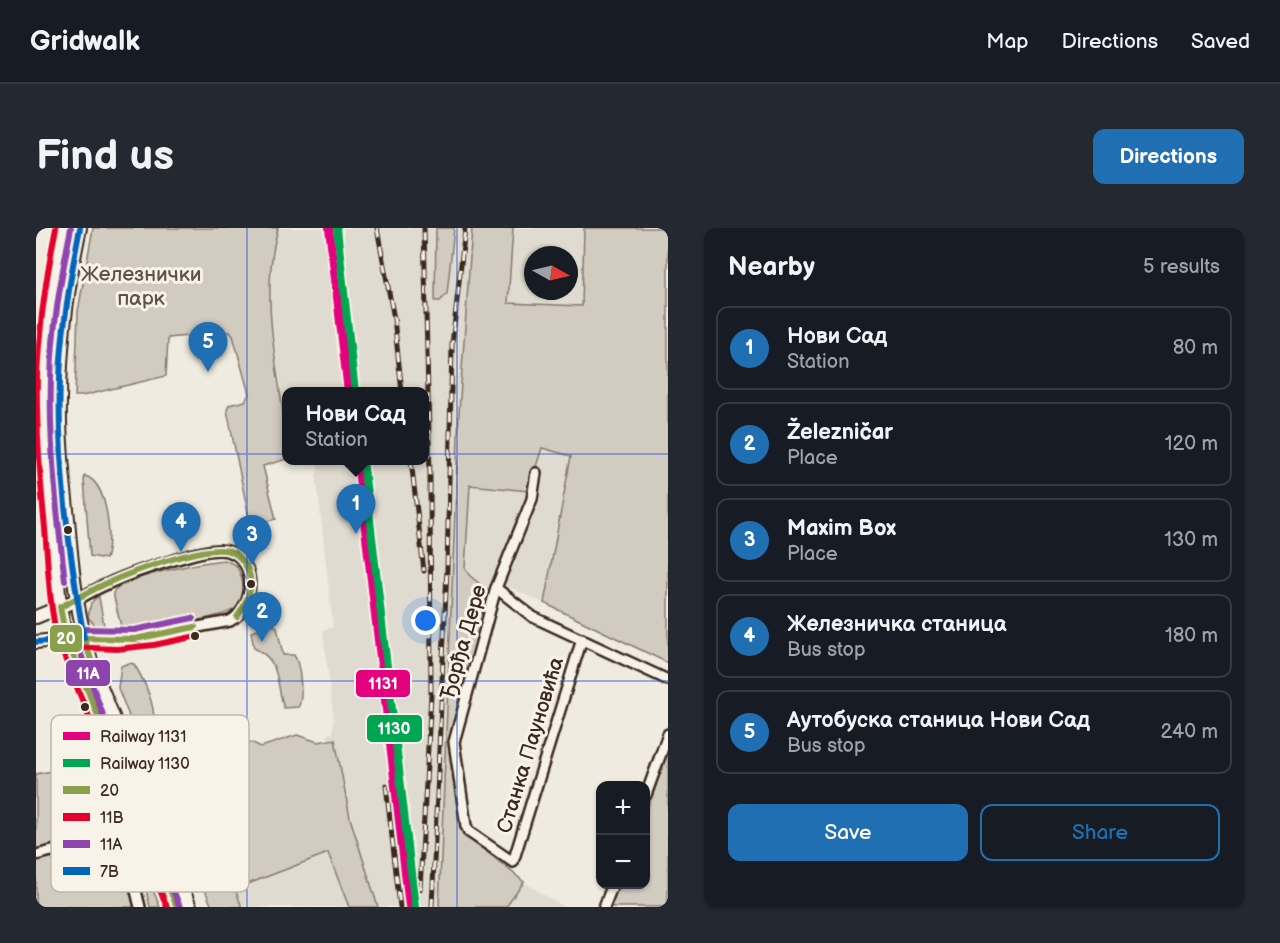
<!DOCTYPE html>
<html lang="en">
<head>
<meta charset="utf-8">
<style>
  body { margin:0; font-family:"Balsamiq Sans",sans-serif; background:#242831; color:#f1f3f6 }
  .controls { position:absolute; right:18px; bottom:18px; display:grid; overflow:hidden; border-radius:12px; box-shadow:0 2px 4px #0004 }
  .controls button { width:54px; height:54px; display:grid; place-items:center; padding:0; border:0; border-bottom:2px solid #363941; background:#171b24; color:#f1f3f6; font:30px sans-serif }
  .compass { position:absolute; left:488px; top:18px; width:54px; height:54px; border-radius:50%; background:#171b24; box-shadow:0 2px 4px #0004; rotate:98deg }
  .you { position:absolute; left:390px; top:393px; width:21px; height:21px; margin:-15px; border:4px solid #fff; border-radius:50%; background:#1a73e8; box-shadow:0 0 0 9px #1a73e833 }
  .badge { display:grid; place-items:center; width:39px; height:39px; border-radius:50%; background:#1f6fb2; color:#fff; font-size:20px; font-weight:700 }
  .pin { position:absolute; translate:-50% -50px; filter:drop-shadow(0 2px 3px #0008) }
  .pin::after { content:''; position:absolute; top:32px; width:21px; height:18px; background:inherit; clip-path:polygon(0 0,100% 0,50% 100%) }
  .popup { position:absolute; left:246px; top:159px; width:147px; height:78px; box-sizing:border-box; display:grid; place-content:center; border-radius:12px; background:#171b24; filter:drop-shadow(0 2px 4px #0005); font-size:20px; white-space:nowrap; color:#9ea1a6 }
  .popup b { font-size:22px; color:#f1f3f6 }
  .popup::after { content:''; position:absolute; left:50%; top:100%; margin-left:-12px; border:12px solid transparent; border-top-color:#171b24 }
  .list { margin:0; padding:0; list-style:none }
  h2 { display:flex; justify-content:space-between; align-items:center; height:78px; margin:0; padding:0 24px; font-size:26px }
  h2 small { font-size:20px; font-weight:400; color:#9ea1a6 }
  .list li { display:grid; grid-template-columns:39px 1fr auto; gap:18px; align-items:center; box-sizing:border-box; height:84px; margin:0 12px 12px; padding:0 12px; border:2px solid #363941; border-radius:12px }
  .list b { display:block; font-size:22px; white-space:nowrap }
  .list p { margin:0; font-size:20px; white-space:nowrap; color:#9ea1a6 }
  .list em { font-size:20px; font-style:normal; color:#9ea1a6 }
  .actions { display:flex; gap:12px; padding:18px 24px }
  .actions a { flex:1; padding:14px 0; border:2px solid #1f6fb2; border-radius:12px; text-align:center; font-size:21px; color:#1f6fb2 }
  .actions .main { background:#1f6fb2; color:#fff }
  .map { position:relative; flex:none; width:632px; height:679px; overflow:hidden; border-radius:12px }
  header { display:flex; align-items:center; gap:36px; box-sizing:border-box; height:84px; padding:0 30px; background:#171b24; border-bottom:2px solid #363941 }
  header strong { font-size:28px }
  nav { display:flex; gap:33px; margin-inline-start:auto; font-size:21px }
  .intro { display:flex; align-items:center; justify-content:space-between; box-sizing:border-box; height:144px; padding:0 36px }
  h1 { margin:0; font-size:42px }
  .button { padding:15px 27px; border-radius:12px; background:#1f6fb2; color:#fff; font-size:21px; font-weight:700 }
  main { display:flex; gap:36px; padding:0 36px }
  aside { flex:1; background:#171b24; border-radius:12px; box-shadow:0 2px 4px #0004 }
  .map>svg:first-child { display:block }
  .built { fill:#e0dbd0; fill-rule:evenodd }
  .green { fill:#d1cbc0; stroke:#867a6f; stroke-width:1.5 }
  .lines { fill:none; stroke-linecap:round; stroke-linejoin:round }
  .minor-casing { stroke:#3b2a1e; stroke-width:14 }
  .secondary-casing { stroke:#3b2a1e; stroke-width:16 }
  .minor { stroke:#f7f3e8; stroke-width:9 }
  .secondary { stroke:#f7f3e8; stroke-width:12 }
  .rail-casing { stroke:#3b2a1e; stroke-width:5 }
  .rail { stroke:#f7f3e8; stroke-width:3; stroke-dasharray:9; stroke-linecap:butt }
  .bus-1-casing { stroke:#f7f3e8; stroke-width:10 }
  .bus-2-casing { stroke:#f7f3e8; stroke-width:10 }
  .bus-3-casing { stroke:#f7f3e8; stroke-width:10 }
  .bus-4-casing { stroke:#f7f3e8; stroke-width:10 }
  .bus-1 { stroke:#8a9f4b; stroke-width:6 }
  .bus-2 { stroke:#e4002b; stroke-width:6 }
  .bus-3 { stroke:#8e44ad; stroke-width:6 }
  .bus-4 { stroke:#0065bd; stroke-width:6 }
  .rail-1-casing { stroke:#f7f3e8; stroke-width:12 }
  .rail-2-casing { stroke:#f7f3e8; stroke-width:12 }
  .rail-1 { stroke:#e5007d; stroke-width:8 }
  .rail-2 { stroke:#00a651; stroke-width:8 }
  .grid { fill:none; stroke:#1d4ed8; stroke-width:1.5; stroke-opacity:0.55 }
  .bus-dot { fill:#3b2a1e; stroke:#f7f3e8; stroke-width:2 }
  .labels { text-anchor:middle; stroke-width:6; stroke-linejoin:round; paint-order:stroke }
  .park-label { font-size:21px; fill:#605246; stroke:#f7f3e8 }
  .street-label { font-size:21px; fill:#3b2a1e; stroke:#f7f3e8 }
  .key { fill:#f7f3e8; stroke:#bfb7ab; stroke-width:1.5 }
  .key-label { font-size:16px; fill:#3b2a1e }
  .line-badge { stroke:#f7f3e8; stroke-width:2 }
  .badge-label { font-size:16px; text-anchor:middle; font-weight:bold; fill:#fff }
</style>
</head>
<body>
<header>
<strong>Gridwalk</strong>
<nav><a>Map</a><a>Directions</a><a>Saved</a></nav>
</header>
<div class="intro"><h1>Find us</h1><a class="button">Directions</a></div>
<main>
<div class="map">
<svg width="632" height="679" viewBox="0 0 632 679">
  <rect width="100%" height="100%" fill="#efebe0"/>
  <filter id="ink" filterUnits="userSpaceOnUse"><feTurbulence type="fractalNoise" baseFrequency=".0167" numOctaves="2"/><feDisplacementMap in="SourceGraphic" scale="12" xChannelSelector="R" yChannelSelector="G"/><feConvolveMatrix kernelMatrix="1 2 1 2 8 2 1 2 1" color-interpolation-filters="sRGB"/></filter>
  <g filter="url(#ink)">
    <g class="built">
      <path d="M 242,0 L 548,0 L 547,78 L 470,96 L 467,184 L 424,184 L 403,679 L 342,679 L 314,590 L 299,511 L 292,511 L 292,506 L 297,505 L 297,494 L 298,493 L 287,402 L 297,399 L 280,246 L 282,245 L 281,233 L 389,232 L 389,164 L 251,164 L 251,210 L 232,65 L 235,34 ZM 497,27 L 533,27 L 533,63 L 497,63 Z"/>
      <path d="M 505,219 L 535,228 L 508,375 L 467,356 L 454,364 L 433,348 L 429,341 L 434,257 L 492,263 Z"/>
      <path d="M 292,625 L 313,679 L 206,679 L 199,662 Z"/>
      <path d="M 488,654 L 528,679 L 470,679 Z"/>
    </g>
    <g class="green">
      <path d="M 57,0 L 242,0 C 223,69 242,141 251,210 L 251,231 L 227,238 L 240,291 L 217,297 L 214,295 L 191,182 L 193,177 L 209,173 L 213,166 L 197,108 L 194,104 L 132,110 L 130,148 L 46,168 L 39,168 L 42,83 Z"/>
      <path d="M 400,0 L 418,0 L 411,66 L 404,73 L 399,73 Z"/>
      <path d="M 436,0 L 477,0 L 472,75 L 546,78 L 548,0 L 632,0 L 632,435 L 508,375 L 535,228 L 506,220 L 492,263 L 434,257 L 429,341 L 434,348 L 454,364 L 417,499 L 414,515 L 426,603 L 488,654 L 470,679 L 403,679 L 423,184 Z"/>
      <path d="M 49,248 C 72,254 77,312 70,331 L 54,328 L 48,252 Z"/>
      <path d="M 188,332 L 200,337 C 207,349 212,369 200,380 C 186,391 110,401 90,402 L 85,398 L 77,365 C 82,349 169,334 188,332 Z"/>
      <path d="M 61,369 L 63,369 L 69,403 L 61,400 L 52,389 L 55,375 Z"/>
      <path d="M 238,397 L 241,399 L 247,427 L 258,427 C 264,435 268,472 262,479 L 248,480 C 239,454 246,433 218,420 L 215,404 Z"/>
      <path d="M 93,435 L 98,436 C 108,452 132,498 106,509 L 100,506 L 82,460 L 85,438 Z"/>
      <path d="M 261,507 L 282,514 L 299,511 L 314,590 L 342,679 L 313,679 L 292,625 L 199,661 L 206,679 L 176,679 L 149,613 L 195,593 L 199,587 L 199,581 L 182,529 L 185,520 L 215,514 L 225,519 Z"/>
      <path d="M 632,523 L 632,679 L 574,679 L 583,657 L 610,656 L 610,584 Z"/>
      <path d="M 22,542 L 37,612 L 0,621 L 0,546 Z"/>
      <path d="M 84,613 L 99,679 L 0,679 L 0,632 Z"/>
      <path d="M 101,624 L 124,679 L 114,679 Z"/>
    </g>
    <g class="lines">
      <g class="minor-casing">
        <g id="minor">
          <path d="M 0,113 L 12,110"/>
          <path d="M 500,245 L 496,271 L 460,360 L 418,514 L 430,598 L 433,604 L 477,634 L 546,411"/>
          <path d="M 460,360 L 497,389 L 632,452"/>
          <path d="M 41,372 C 72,353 104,342 138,332 C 152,328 168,322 183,322 C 222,322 222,378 194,393 L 99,411 L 80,412 L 48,410"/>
          <path d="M 610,567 L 632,506"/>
          <path d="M 86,606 L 104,679"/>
          <path d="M 0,627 L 108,600"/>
          <path d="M 568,679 L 577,656"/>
        </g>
      </g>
      <g class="secondary-casing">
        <g id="secondary">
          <path d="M 29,0 L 22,34 L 12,110 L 10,152 L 15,269 L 24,379 L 30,410 L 58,481 L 141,679"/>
          <path d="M 44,0 C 32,56 24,115 24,172 C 23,211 28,252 32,291 C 36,341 41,391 57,439 L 154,679"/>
          <path d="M 0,389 L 41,372"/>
          <path d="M 0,414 L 37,410"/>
        </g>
      </g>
      <use href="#minor" class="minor"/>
      <use href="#secondary" class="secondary"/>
      <g class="rail-casing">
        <g id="rail">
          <path d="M 341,0 L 358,91 L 366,164"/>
          <path d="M 375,232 L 388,343"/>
          <path d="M 350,557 L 364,679"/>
          <path d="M 384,661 L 395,466 L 394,248 L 388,0"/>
          <path d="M 396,679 L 411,341 L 416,117 L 429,0"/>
        </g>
      </g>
      <use href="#rail" class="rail"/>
      <g class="bus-1-casing">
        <g id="bus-1">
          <path d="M 61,450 L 48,410 L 99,411 L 159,399"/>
          <path d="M 141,679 L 30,410 L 24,379 C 39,372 54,363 69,356 C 93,345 169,316 193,323 C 201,325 209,334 212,342 C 219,359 211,375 201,389"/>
        </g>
      </g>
      <g class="bus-2-casing">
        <g id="bus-2">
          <path d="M 20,0 C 10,49 3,99 1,149 C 0,198 4,251 9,300 C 12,338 13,376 22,413 L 131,679"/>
          <path d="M 30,419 L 81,421 L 118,417 L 161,408"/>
        </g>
      </g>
      <g class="bus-3-casing">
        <g id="bus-3">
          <path d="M 29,353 C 21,286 13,218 15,151 C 16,100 25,50 35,0"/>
          <path d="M 144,679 L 81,525 L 39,410 L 41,404 L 47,401 L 98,402 L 157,390"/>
        </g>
      </g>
      <g class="bus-4-casing">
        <path id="bus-4" d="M 0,414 L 48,410 C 33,324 21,237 24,150 C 26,99 34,50 44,0"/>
      </g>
      <use href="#bus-1" class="bus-1"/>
      <use href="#bus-2" class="bus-2"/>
      <use href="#bus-3" class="bus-3"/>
      <use href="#bus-4" class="bus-4"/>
      <g class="rail-1-casing">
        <g id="rail-1">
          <path d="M 293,0 L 312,164"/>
          <path d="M 321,232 L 373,679"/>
        </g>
      </g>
      <g class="rail-2-casing">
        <g id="rail-2">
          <path d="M 301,0 L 319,164"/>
          <path d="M 327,232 L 379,679"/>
        </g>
      </g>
      <use href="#rail-1" class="rail-1"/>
      <use href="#rail-2" class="rail-2"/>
    </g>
  </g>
  <path class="grid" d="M 211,0 L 211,679M 421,0 L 421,679M 0,226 L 632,226M 0,453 L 632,453"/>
  <g class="bus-dot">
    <circle cx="32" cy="302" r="5"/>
    <circle cx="215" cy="356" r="5"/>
    <circle cx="159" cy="408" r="5"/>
    <circle cx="49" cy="479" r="5"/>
  </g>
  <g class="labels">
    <g class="park-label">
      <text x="105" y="53">Железнички<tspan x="105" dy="24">парк</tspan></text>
    </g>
    <g class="street-label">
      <text transform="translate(427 414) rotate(-74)" y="7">Ђорђа Дере</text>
      <text transform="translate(494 517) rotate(-73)" y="7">Станка Пауновића</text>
    </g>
  </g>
  <rect x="15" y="487" width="198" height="177" rx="9" class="key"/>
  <rect x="27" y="504" width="27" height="8" fill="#e5007d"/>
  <rect x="27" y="531" width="27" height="8" fill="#00a651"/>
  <rect x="27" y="558" width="27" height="8" fill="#8a9f4b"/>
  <rect x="27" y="585" width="27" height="8" fill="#e4002b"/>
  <rect x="27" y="612" width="27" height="8" fill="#8e44ad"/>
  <rect x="27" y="639" width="27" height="8" fill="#0065bd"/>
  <g class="key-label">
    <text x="64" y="514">Railway 1131</text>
    <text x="64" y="541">Railway 1130</text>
    <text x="64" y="568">20</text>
    <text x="64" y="595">11B</text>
    <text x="64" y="622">11A</text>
    <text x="64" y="649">7B</text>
  </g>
  <g class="line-badge">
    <rect x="13" y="396" width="34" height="29" rx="6" fill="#8a9f4b"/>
    <rect x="29" y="431" width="46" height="28" rx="6" fill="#8e44ad"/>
    <rect x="319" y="441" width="56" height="29" rx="6" fill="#e5007d"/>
    <rect x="330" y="486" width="57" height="29" rx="6" fill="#00a651"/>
  </g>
  <g class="badge-label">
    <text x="30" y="416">20</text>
    <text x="52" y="451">11A</text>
    <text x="347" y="461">1131</text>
    <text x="358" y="506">1130</text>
  </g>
</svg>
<div class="controls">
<button>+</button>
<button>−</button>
</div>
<svg class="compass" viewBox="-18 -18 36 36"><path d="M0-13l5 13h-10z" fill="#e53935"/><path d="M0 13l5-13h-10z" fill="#9ea1a6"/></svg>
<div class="you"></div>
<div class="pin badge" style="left:320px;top:306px">1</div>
<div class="popup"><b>Нови Сад</b>Station</div>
<div class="pin badge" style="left:226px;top:414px">2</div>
<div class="pin badge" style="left:216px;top:337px">3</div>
<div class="pin badge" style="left:145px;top:324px">4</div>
<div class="pin badge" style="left:172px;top:144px">5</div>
</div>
<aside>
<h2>Nearby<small>5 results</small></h2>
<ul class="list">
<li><span class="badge">1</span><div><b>Нови Сад</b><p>Station</p></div><em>80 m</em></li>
<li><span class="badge">2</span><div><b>Železničar</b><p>Place</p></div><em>120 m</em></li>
<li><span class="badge">3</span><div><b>Maxim Box</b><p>Place</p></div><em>130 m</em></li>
<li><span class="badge">4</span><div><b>Железничка станица</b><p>Bus stop</p></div><em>180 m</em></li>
<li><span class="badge">5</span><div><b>Аутобуска станица Нови Сад</b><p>Bus stop</p></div><em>240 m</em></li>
</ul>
<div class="actions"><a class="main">Save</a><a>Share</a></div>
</aside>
</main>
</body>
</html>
